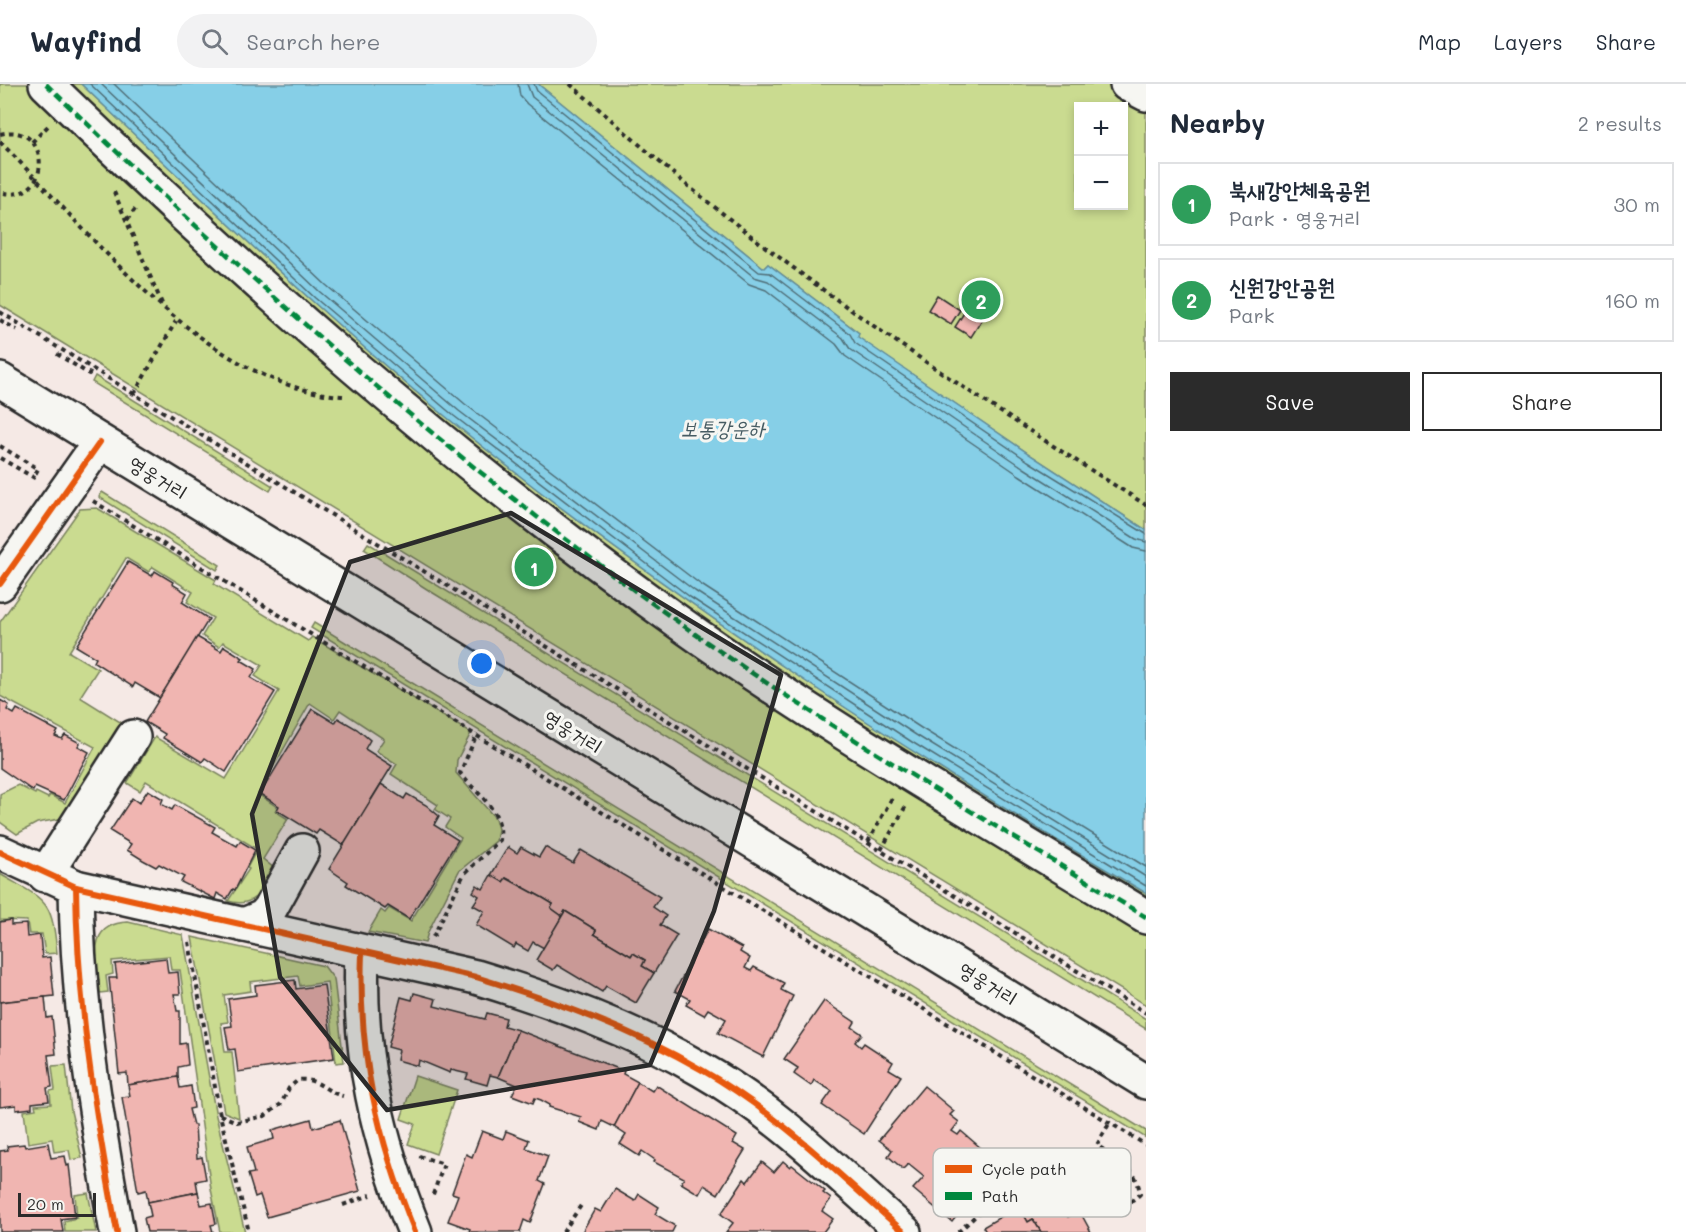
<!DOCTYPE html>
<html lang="en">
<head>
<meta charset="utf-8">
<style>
  body { margin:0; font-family:Mali,"Poor Story",sans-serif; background:#f2f2f3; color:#1f2937 }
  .controls { position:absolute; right:18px; top:18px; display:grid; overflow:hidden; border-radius:0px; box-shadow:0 3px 9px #0003 }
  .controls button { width:54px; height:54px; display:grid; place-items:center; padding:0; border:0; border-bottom:2px solid #e0e1e3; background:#fff; color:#1f2937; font:30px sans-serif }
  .scale { position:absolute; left:18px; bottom:15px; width:78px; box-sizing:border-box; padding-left:6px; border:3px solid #2b2b2b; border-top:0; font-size:16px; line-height:21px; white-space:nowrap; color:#2b2b2b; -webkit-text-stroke:4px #f6f6f2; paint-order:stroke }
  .you { position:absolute; left:482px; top:580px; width:21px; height:21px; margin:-15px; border:4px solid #fff; border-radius:50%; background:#1a73e8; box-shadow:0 0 0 9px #1a73e833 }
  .badge { display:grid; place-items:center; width:39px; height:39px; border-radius:50%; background:#2b2b2b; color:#fff; font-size:20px; font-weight:700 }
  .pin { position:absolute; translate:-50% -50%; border:3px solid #fff; box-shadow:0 2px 6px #0006 }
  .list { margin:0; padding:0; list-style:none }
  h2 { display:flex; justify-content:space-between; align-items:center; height:78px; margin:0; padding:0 24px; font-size:26px }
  h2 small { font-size:20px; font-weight:400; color:#747a83 }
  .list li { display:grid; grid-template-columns:39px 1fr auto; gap:18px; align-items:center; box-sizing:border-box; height:84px; margin:0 12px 12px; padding:0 12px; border:2px solid #e0e1e3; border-radius:0px }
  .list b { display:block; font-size:22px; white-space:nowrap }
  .list p { margin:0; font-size:20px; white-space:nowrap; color:#747a83 }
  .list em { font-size:20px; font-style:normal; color:#747a83 }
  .actions { display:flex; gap:12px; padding:18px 24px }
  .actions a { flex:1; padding:14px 0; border:2px solid #2b2b2b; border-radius:0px; text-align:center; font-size:21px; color:#2b2b2b }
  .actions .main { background:#2b2b2b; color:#fff }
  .icon { flex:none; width:33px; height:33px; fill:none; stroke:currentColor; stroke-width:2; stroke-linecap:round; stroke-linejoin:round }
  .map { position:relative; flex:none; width:1146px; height:1148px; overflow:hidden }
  header { display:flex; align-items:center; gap:36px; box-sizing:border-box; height:84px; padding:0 30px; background:#fff; border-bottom:2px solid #e0e1e3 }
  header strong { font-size:28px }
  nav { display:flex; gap:33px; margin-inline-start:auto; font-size:21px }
  .search { width:420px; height:54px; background:#f2f2f3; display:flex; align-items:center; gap:15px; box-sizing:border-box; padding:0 21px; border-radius:33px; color:#747a83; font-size:22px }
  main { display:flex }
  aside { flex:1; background:#fff }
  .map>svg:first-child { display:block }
  .green { fill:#cadb90; stroke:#7a835e; stroke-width:1.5; fill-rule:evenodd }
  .water { fill:#86cfe7; stroke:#628d9c; stroke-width:1.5 }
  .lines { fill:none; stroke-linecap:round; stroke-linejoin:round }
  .shore { stroke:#4f6d76; stroke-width:1.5 }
  .building { fill:#f0b5b1; stroke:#2b2b2b; stroke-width:1.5 }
  .minor-casing { stroke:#2b2b2b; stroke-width:38 }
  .major-casing { stroke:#2b2b2b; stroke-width:38 }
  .path { stroke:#2b2b2b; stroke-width:4; stroke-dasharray:4.5 4.5; stroke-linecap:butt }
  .minor { stroke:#f6f6f2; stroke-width:33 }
  .major { stroke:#f6f6f2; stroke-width:33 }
  .quiet { stroke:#00873e; stroke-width:4.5; stroke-dasharray:9 4.5; stroke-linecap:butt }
  .cycleway-casing { stroke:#f6f6f2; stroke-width:10 }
  .cycleway { stroke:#e8590c; stroke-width:6 }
  .marked { fill:#2b2b2b; fill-opacity:0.2; stroke:#2b2b2b; stroke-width:4.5; stroke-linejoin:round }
  .labels { text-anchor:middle; stroke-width:6; stroke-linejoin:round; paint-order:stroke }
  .street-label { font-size:20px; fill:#2b2b2b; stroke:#f6f6f2 }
  .water-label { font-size:21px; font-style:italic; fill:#465c63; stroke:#f6f6f2 }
  .key { fill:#f6f6f2; stroke:#b9b9b6; stroke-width:1.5 }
  .key-label { font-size:16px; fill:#2b2b2b }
</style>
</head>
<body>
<header>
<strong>Wayfind</strong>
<div class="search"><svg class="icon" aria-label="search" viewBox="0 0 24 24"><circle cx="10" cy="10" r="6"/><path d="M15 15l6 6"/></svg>Search here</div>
<nav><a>Map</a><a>Layers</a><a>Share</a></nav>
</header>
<main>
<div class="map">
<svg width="1146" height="1148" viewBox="0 0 1146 1148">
  <rect width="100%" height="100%" fill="#f5e9e5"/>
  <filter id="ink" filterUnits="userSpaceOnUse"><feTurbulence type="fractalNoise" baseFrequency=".0167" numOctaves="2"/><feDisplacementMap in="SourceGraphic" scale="12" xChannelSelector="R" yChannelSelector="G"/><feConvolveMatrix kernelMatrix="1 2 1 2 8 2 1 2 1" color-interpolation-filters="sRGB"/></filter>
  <g filter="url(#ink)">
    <g class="green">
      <path d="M 0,0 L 81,0 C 202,114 321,231 450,336 C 667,514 904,667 1146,809 L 1146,921 L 0,221 Z"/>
      <path d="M 538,0 L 1115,0 L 1146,17 L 1146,446 L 1032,372 L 857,253 L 859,249 L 768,180 L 764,184 ZM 1078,22 L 1124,22 L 1124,122 L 1078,122 Z"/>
      <path d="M 95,292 L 273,402 L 270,407 L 92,298 Z"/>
      <path d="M 102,408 L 220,481 L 217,486 L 99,413 Z"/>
      <path d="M 97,424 L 216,496 L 214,500 L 308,557 L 312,553 L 471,649 L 457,676 L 456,689 L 495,734 L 498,745 L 496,757 L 459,787 L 428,848 L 425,859 L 368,848 L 381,826 L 385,829 L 389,824 L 411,837 L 461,754 L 445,743 L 450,735 L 435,725 L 438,721 L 391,690 L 397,680 L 376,667 L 384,655 L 340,626 L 334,635 L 310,619 L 258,710 L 277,723 L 275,727 L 288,735 L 263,775 L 275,785 C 263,805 255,825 228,817 L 249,785 L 247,784 L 257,765 L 146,697 L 140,707 L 127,699 L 155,653 L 226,695 L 279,607 L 255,592 L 262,581 L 223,558 L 219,563 L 202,552 L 213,534 L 187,518 L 193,508 L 153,483 L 149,488 L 126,474 L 69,568 L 98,585 L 80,613 L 125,641 L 65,734 L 37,739 L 17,750 L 0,738 L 0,710 L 18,701 L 35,710 L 36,708 L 48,714 L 50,711 L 65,719 L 95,663 L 0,612 L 0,538 L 80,425 Z"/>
      <path d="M 368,459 L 1146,935 L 1146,945 L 430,507 L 364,465 Z"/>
      <path d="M 314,539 L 1146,1047 L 1146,1054 L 311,544 Z"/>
      <path d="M 0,790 C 45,817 52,813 57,869 L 45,870 L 42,850 L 29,850 L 27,837 L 0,836 Z"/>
      <path d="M 128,838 L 183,851 L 216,1032 L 245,1148 L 220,1148 L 211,1105 L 180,886 L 171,886 L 169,872 L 112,877 L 113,890 L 106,892 L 108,908 L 100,909 C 98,878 84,840 128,838 Z"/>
      <path d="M 192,853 L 324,882 L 334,895 L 344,978 L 336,979 L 327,898 L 300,902 L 298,892 L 250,898 L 251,907 L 224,911 L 228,938 L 221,939 L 225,968 L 232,968 L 239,1034 L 224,1028 Z"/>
      <path d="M 66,981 L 71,1027 L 82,1074 L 71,1076 L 69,1066 L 54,1068 L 52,1055 L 28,1059 L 24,1027 L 36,1025 L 35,1021 L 51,1020 L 50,1007 L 55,1006 L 52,982 Z"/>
      <path d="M 415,992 L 457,1006 L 436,1070 L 408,1060 L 415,1040 L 401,1035 Z"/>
      <path d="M 88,1109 L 96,1148 L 65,1148 L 64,1137 L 77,1134 L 75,1111 Z"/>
    </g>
    <path class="water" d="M 81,0 L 538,0 L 764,184 L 768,180 L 859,249 L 858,253 L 1032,372 L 1146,446 L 1146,809 C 904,667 667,514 450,336 C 321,231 202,114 81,0 Z"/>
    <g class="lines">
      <g class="shore">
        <path d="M 90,0 L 315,214 L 454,332 L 690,513 L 912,658 L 1146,802"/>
        <path d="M 101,0 L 320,208 L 459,327 L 695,507 L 916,651 L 1146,793"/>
        <path d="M 114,0 L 326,201 L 465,320 L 700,500 L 921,644 L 1146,783"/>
        <path d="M 518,0 L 520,12 L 527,20 L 749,200 L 766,206 L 836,260 L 845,272 L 1019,391 L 1133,464 L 1146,467"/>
        <path d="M 527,0 L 532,13 L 754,193 L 768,197 L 843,254 L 850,265 L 1024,384 L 1136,455 L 1146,458"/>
        <path d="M 534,0 L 537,7 L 759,188 L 770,189 L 850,250 L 855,259 L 1028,377 L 1146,450"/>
      </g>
    </g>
    <g class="building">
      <path d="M 937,211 L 960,226 L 951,240 L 928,226 Z"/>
      <path d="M 967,224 L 983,234 L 971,253 L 955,243 Z"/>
      <path d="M 128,478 L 152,492 L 155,487 L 173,498 L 172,500 L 187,509 L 182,518 L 209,535 L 160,614 L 135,599 L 133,603 L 94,578 L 96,574 L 76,562 Z"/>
      <path d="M 197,553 L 221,567 L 224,562 L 243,574 L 241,576 L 256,585 L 251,594 L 275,608 L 226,688 L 205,674 L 202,678 L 163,654 L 165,650 L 145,638 Z"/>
      <path d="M 0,616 L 9,621 L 7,626 L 14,630 L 17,625 L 58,647 L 55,652 L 62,655 L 65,651 L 80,659 L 78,662 L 89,668 L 64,716 L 35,703 L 33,707 L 0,684 Z"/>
      <path d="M 312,625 L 335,639 L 338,634 L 357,645 L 370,656 L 365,665 L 392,682 L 343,761 L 319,746 L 316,750 L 277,726 L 279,722 L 260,710 Z"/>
      <path d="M 381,700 L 404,715 L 407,710 L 426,721 L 439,732 L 434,741 L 458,756 L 409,835 L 388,822 L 385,825 L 346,801 L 348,798 L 329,785 Z"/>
      <path d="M 148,706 L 163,715 L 161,720 L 172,726 L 175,721 L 215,743 L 212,748 L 237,762 L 240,757 L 255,766 L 235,806 L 233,805 L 227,815 L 217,809 L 215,815 L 181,798 L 184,793 L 159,780 L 156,783 L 143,776 L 127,766 L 131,760 L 110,747 L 132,714 L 139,719 Z"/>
      <path d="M 508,763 L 517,769 L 521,763 L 539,773 L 545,763 L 573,779 L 581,766 L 660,813 L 653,823 L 666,832 L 660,841 L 677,851 L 654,889 L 642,882 L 645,876 L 633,869 L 631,872 L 594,850 L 596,846 L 565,827 L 562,832 L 551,824 L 553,820 L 543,814 L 506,794 L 503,798 L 491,791 Z"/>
      <path d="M 491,791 L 503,798 L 506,794 L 543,814 L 553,820 L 551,824 L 562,832 L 544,864 L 533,858 L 528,867 L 516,860 L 514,864 L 476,841 L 484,827 L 473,821 L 479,812 L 473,808 L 477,801 L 483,805 Z"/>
      <path d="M 565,827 L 596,846 L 594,850 L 631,872 L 633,869 L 645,876 L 642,882 L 654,889 L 636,919 L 606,902 L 602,908 L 557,881 L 553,886 L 536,876 Z"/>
      <path d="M 11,836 L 11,841 L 26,840 L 27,853 L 40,851 L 42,874 L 50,873 L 54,912 L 0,918 L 0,838 Z"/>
      <path d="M 708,845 L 742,864 L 740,868 L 750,874 L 745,884 L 751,887 L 754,883 L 784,899 L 781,906 L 793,912 L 763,973 L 718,949 L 726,935 L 708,925 L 704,931 L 686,921 L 690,915 L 675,907 Z"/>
      <path d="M 166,874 L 168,889 L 178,888 L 180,910 L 174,910 L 177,927 L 180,927 L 180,960 L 186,959 L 188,981 L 178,983 L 178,993 L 128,1001 L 127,989 L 119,990 L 109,894 L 117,894 L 115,880 Z"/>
      <path d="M 295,896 L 296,905 L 324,901 L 334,974 L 238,988 L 235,965 L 229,966 L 225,943 L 232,942 L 228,915 L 256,911 L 255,901 Z"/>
      <path d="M 414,909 L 436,915 L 434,922 L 485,935 L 487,929 L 506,934 L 504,942 L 518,946 L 498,993 L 490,991 L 487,1001 L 466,995 L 468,990 L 451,986 L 450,989 L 419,976 L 418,982 L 397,976 L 399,966 L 388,963 L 401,913 L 412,916 Z"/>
      <path d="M 45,913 L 47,934 L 52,933 L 56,970 L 48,971 L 52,1003 L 47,1004 L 49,1017 L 32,1019 L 32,1024 L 16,1026 L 16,1021 L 0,1023 L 0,918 Z"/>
      <path d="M 824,917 L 855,938 L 852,943 L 862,950 L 855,958 L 861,963 L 864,959 L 893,978 L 889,985 L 901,992 L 864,1050 L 822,1021 L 832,1007 L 814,996 L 811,1002 L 794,990 L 798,984 L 784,975 Z"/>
      <path d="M 518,946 L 624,987 L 623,990 L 638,998 L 614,1043 L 602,1037 L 599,1046 L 579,1038 L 581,1033 L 549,1023 L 550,1021 L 541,1016 L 535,1014 L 533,1019 L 512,1011 L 517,1001 L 498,993 Z"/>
      <path d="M 178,993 L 180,1004 L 191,1002 L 194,1024 L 189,1025 L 193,1041 L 195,1041 L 197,1074 L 202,1073 L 206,1095 L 196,1097 L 198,1108 L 148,1118 L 146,1106 L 138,1108 L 122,1013 L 130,1012 L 128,1001 Z"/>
      <path d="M 638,998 L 652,1007 L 656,1001 L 737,1052 L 733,1059 L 745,1066 L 718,1110 L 704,1101 L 699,1110 L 681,1099 L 684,1094 L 654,1078 L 655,1076 L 648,1071 L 642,1067 L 639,1072 L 620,1060 L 626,1051 L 614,1043 Z"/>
      <path d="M 924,1002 L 954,1027 L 950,1031 L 959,1038 L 952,1047 L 958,1051 L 961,1047 L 988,1070 L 983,1076 L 994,1085 L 952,1138 L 913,1105 L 924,1093 L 908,1080 L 903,1085 L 888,1072 L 892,1066 L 879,1056 Z"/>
      <path d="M 311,1035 L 313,1044 L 340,1036 L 360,1107 L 267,1133 L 260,1111 L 255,1113 L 248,1090 L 254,1089 L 247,1063 L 274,1055 L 272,1046 Z"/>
      <path d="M 482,1047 L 503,1055 L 506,1047 L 529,1056 L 526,1064 L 548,1072 L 539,1097 L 545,1100 L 530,1139 L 524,1136 L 520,1148 L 469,1148 L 470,1145 L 448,1137 L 458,1111 L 452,1109 L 466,1070 L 472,1073 Z"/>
      <path d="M 48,1059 L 51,1074 L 65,1072 L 67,1082 L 69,1081 L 75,1133 L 61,1135 L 63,1148 L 0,1148 L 0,1067 L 8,1066 L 7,1062 L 24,1060 L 25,1063 Z"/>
      <path d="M 783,1077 L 790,1083 L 792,1081 L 825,1107 L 823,1109 L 831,1115 L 822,1127 L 833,1135 L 823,1148 L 726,1148 L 733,1139 L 721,1130 L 744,1095 L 747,1098 L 762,1078 L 774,1088 Z"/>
      <path d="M 615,1105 L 635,1117 L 639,1110 L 659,1123 L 655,1130 L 675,1142 L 672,1148 L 582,1148 L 595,1125 L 601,1128 Z"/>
      <path d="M 198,1108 L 201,1121 L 212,1119 L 216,1140 L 211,1141 L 213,1148 L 147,1148 L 144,1134 L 151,1132 L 148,1118 Z"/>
      <path d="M 1043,1108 L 1050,1120 L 1057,1115 L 1068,1133 L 1079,1126 L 1091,1148 L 1041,1148 L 1033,1135 L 1028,1138 L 1019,1122 Z"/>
      <path d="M 1019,1122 L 1028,1138 L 1033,1135 L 1041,1148 L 986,1148 L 983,1143 Z"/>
    </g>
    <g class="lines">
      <g class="minor-casing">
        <g id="minor">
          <path d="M 46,0 C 246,194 454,379 681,540 C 830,646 990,738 1146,833"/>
          <path d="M 1127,0 L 1146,10"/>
          <path d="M 0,500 L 100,358"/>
          <path d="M 0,768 L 76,803 L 476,893 C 554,917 632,945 702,986 C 778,1029 839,1091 904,1148"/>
          <path d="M 45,791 L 133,653"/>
          <path d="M 76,803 C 77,919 96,1034 117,1148"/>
          <path d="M 244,841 L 263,833 L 270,825 L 302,767"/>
          <path d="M 362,869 C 358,971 377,1054 415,1148"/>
        </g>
      </g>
      <g class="major-casing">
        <path id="major" d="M 0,296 L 1146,998"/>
      </g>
      <g class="path">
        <path d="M 570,0 C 617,40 663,83 712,121 C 849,231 997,327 1146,421"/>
        <path d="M 0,50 C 53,36 53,123 0,108"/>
        <path d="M 0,58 C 92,148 205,303 343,312"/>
        <path d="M 32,58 L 49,41"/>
        <path d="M 114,108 L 163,222"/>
        <path d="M 127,136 L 136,124"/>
        <path d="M 0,228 L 1146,929"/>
        <path d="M 0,236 L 17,246"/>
        <path d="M 57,270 L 89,290 L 92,284"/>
        <path d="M 134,310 L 176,237"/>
        <path d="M 0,362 L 38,385 L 33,394"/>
        <path d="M 0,374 L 38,396"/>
        <path d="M 93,417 L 1146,1061"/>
        <path d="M 868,758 L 893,712"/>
        <path d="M 881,766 L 907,720"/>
        <path d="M 433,853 L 464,790 L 500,756 C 504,726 477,711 460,689 L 477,650"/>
        <path d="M 189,858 L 220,1031 L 249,1148"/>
        <path d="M 220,1031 L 237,1038 L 265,1032 L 281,1020 L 289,1004 L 298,996 C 320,994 323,1007 343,1012"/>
        <path d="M 419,1072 L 444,1080 L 432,1113"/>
        <path d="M 343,1121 L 371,1111"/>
        <path d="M 563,1148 L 582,1120"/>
        <path d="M 958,1148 C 977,1132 1008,1096 1032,1092 C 1046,1089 1070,1096 1082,1102 C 1101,1112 1120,1131 1140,1110 C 1137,1082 1116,1076 1097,1061 L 1110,1038"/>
      </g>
      <use href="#minor" class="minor"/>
      <use href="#major" class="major"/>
      <path class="quiet" d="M 46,0 C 246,194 454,379 681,540 C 830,646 990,738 1146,833"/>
      <g class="cycleway-casing">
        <g id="cycleway">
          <path d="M 0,500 L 100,358"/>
          <path d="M 0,768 L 76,803 L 476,893 C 554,917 632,945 702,986 C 778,1029 839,1091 904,1148"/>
          <path d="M 76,803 C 77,919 96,1034 117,1148"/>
          <path d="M 362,869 C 358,971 377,1054 415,1148"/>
        </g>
      </g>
      <use href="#cycleway" class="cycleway"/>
    </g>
  </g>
  <path class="marked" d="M 511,429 L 781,591 L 714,827 L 650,981 L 387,1026 L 280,893 L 252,730 L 350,478 Z"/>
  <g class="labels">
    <g class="street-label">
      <text transform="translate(158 394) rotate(32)" y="7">영웅거리</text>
      <text transform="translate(573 648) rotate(32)" y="7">영웅거리</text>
      <text transform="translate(988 900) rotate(32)" y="7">영웅거리</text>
    </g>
    <g class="water-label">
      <text x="723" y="352">보통강운하</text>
    </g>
  </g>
  <rect x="933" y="1064" width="198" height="69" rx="9" class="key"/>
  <rect x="945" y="1081" width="27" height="8" fill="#e8590c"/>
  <rect x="945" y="1108" width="27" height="8" fill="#00873e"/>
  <g class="key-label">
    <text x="982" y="1091">Cycle path</text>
    <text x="982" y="1118">Path</text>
  </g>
</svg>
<div class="controls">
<button>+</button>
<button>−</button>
</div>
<div class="scale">20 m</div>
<div class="you"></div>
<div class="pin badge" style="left:534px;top:483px;background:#2e9e5b">1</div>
<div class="pin badge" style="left:981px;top:216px;background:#2e9e5b">2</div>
</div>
<aside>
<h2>Nearby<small>2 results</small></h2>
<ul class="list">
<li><span class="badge" style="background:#2e9e5b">1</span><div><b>북새강안체육공원</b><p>Park · 영웅거리</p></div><em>30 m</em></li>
<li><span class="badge" style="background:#2e9e5b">2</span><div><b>신원강안공원</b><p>Park</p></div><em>160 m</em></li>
</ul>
<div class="actions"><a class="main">Save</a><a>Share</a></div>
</aside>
</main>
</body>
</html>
